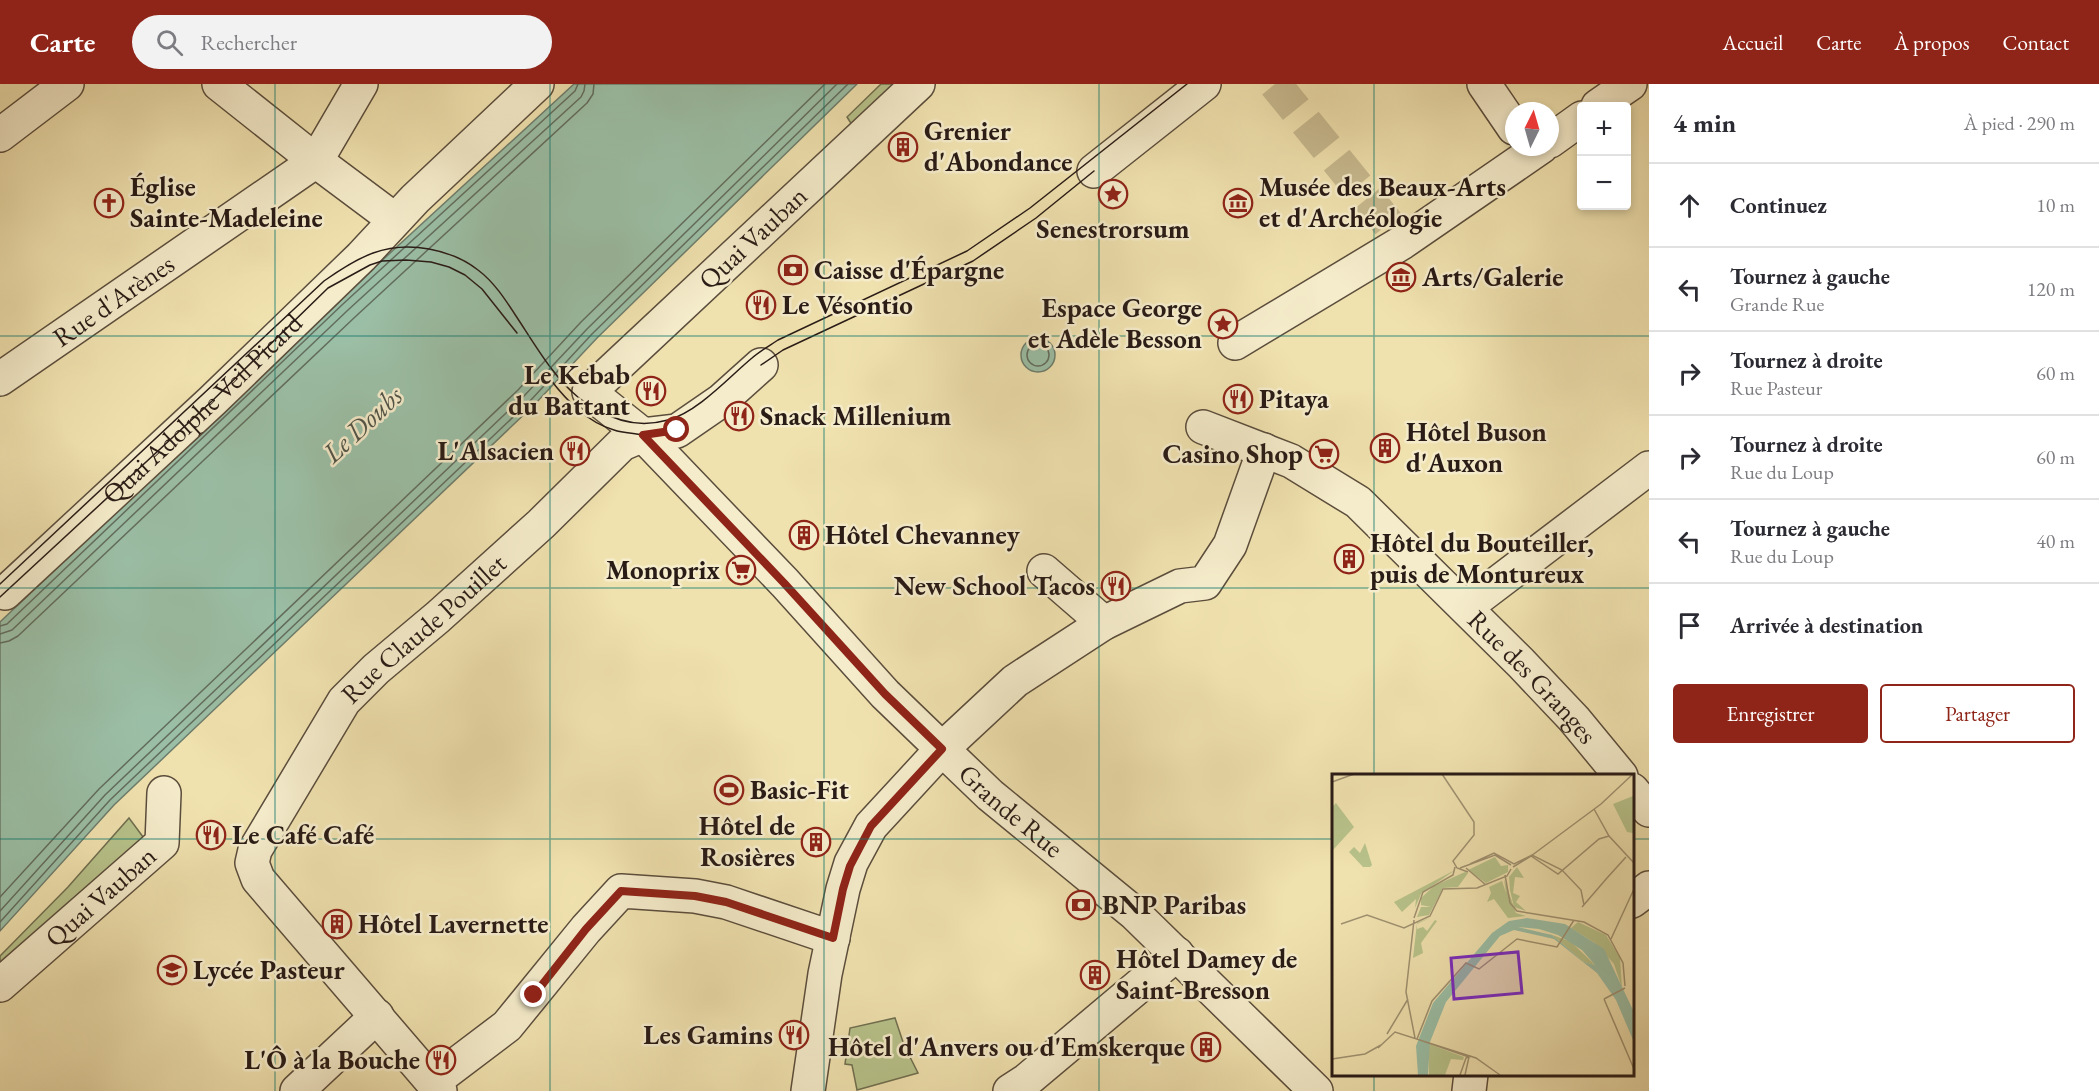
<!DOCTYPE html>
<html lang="fr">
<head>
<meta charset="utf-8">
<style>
  body { margin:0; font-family:"EB Garamond",serif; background:#f2f2f3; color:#2b2b33 }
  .controls { position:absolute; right:18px; top:18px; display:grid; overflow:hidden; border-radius:6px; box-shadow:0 3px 9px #0003 }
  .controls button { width:54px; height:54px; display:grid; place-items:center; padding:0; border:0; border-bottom:2px solid #e1e1e2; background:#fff; color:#2b2b33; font:30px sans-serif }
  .compass { position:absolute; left:1505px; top:18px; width:54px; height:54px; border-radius:50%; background:#fff; box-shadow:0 3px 9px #0003; rotate:5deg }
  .stop { position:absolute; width:18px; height:18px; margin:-14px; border:4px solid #8f2418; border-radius:50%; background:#fff }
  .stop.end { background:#8f2418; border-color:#fff; box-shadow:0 2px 6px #0008 }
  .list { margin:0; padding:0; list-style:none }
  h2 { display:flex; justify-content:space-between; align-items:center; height:78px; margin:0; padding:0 24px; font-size:26px }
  h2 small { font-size:20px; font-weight:400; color:#7c7c81 }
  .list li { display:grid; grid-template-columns:39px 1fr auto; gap:18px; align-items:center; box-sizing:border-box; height:84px; padding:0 24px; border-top:2px solid #e1e1e2 }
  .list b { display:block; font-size:22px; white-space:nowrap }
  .list p { margin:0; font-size:20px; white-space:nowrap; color:#7c7c81 }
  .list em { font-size:20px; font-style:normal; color:#7c7c81 }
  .actions { display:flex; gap:12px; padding:18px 24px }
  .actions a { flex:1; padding:14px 0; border:2px solid #8f2418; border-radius:6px; text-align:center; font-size:21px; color:#8f2418 }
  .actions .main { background:#8f2418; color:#fff }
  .icon { flex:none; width:33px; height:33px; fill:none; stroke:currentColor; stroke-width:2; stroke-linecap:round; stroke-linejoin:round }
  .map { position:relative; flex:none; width:1649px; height:1007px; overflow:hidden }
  header { display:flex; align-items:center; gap:36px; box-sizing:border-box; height:84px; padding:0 30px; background:#8f2418; color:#fff }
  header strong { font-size:28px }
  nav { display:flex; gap:33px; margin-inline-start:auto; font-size:21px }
  .search { width:420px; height:54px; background:#f2f2f3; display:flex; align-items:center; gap:15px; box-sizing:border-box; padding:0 21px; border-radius:33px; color:#7c7c81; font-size:22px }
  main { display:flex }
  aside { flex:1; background:#fff }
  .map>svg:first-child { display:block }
  .green { fill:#b8c38b; stroke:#706f50; stroke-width:1.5 }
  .water { fill:#9bbfa6; stroke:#6d7d6c; stroke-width:1.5 }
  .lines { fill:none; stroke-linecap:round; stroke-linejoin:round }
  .shore { stroke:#626d5e; stroke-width:1.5 }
  .minor-tunnel { stroke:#c8ba90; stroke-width:33; stroke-dasharray:33 16; stroke-linecap:butt }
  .minor-casing { stroke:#5b4d3c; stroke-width:36 }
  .minor { stroke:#f5eccb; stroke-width:33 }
  .tram { stroke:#291b16; stroke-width:1.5 }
  .route { stroke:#8f2418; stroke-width:8 }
  .grid { fill:none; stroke:#0f766e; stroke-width:1.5; stroke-opacity:0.55 }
  .labels { text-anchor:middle; stroke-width:5; stroke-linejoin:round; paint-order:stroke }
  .poi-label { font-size:27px; font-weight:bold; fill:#291b16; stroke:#f5eccb; text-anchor:start }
  .street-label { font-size:27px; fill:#291b16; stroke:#f5eccb }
  .water-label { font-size:28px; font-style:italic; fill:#515448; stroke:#f5eccb }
  .inset-road { fill:none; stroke:#a09272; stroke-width:1.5 }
  .view { fill:#7b2cbf; fill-opacity:0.15; stroke:#7b2cbf; stroke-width:3 }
  .inset-edge { fill:none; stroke:#291b16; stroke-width:3 }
</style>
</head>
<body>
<header>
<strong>Carte</strong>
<div class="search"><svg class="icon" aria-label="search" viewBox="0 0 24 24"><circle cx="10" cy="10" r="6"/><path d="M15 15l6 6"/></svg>Rechercher</div>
<nav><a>Accueil</a><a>Carte</a><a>À propos</a><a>Contact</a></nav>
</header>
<main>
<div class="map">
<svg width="1649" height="1007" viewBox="0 0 1649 1007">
  <rect width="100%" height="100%" fill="#f0e2af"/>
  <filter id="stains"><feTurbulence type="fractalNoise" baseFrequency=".00333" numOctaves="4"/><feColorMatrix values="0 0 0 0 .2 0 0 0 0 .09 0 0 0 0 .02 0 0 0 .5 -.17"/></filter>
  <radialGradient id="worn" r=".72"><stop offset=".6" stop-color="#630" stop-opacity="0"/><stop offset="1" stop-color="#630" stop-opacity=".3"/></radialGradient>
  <g class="green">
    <path d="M 881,0 L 902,0 L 854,44 L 847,33 Z"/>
    <path d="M 129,734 L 149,761 L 0,890 L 0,872 L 68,803 Z"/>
    <path d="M 895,934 L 904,961 L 918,989 L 857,1006 L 852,981 L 845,980 L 850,944 Z"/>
  </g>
  <g class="water">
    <path d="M 574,0 L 857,0 L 597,254 L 534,321 L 114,721 L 0,847 L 0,538 L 339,216 Z"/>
    <circle cx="1038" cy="271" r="17"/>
  </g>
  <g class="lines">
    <g class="shore">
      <circle cx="1038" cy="271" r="11"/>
      <path d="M 0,542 L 7,540 L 343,220 L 575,7 L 578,0"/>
      <path d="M 0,550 L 12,546 L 348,226 L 581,13 L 584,7 L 585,0"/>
      <path d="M 0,559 L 9,557 L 18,552 L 355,233 L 587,19 L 593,10 L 594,0"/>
      <path d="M 0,813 L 99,705 L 518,306 L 581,238 L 825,0"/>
      <path d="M 0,827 L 105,711 L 524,312 L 587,245 L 837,0"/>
      <path d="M 0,838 L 110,716 L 530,317 L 592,250 L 848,0"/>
    </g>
    <path class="minor-tunnel" d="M 1275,0 L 1403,158"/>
    <g class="minor-casing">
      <g id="minor">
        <path d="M 219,0 L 316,77 L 395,136"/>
        <path id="s1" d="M 918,0 L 589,308 L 643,351 L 785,499 L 885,610 L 942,665 L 990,711 L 1134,829 L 1316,1007"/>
        <path d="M 1484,0 L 1514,44"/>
        <path d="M 1598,22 L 1630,0"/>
        <path d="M 0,51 L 67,0"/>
        <path d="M 1550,57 L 1582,34"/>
        <path d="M 1094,87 L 1204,0"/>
        <path d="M 1235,259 L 1403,158 L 1541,63"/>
        <path id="s2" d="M 0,295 L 316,77 L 361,0"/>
        <path id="s3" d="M 1203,343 L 1291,377 L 1358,418 L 1521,579 L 1574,635 L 1621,692"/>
        <path d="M 1044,487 L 1104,539"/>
        <path id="s4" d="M 5,509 L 212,317 L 361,173 L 415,115 L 537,0"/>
        <path d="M 1466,523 L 1649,384"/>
        <path d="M 1632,706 L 1649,726"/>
        <path d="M 1632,817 L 1649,804"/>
        <path id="s5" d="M 0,901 L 162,759 L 164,709"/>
        <path d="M 433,998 L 507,942 L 586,845 L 621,807 L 695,812 L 726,818 L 833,854"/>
        <path d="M 297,1007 L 377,932"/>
        <path id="s6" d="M 440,1007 L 258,795 L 252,779 L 255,766 L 344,617 L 376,585 L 438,533 L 541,440 L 622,360 L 643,351 L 677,347 L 722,316 L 761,281"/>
        <path d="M 808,1007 L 825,890 L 843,805 L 851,779 L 871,742 L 942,665 L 1015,597 L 1104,539 L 1180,502 L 1205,499 L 1230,461 L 1264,366"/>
        <path d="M 1010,1007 L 1027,996 L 1177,870"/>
        <path d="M 1469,1007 L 1471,990"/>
      </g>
    </g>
    <use href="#minor" class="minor"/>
    <g class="tram">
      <path d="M 761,281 L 783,266 L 973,177 L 1036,134 L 1094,87"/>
      <path d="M 550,295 C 567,317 587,338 614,346 C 623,349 633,349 643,351"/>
      <path d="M 0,500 L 324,197 C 358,173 386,157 429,165 C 446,168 464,175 478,186 C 494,198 505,215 516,232 C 534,259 553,293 579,314 C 585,319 592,322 599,326 C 620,339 643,343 668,336 C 698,328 729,293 752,274 C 760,267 769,262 778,256 L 967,167 L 1030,124 L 1187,0"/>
      <path d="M 0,513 L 212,317 L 328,204 L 370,181 L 382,177 L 406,176 L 431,178 L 449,183 L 465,191 L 482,205 L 517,249"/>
    </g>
  </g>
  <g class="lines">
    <path class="route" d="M 534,911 L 586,845 L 621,807 L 695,812 L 726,818 L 833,854 L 843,805 L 850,782 L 871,742 L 942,665 L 885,610 L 784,499 L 643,351 L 677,346"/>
  </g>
  <path class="grid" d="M 275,0 L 275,1007M 550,0 L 550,1007M 824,0 L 824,1007M 1099,0 L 1099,1007M 1374,0 L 1374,692M 0,252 L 1649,252M 0,504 L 1649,504M 0,755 L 1334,755M 1632,755 L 1649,755M 1374,990 L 1374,1007"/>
  <defs>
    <g id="building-ring" transform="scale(1.5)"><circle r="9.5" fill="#f5eccb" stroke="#8f2418" stroke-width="1.5"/><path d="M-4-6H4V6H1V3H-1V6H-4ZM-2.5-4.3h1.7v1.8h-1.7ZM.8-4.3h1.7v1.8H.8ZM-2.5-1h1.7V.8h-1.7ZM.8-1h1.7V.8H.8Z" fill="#8f2418"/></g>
    <g id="sight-ring" transform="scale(1.5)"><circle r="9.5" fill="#f5eccb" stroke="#8f2418" stroke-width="1.5"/><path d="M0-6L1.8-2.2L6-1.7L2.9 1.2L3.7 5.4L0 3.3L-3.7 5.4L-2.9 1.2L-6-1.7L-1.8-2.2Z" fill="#8f2418"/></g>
    <g id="church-ring" transform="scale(1.5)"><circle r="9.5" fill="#f5eccb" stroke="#8f2418" stroke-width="1.5"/><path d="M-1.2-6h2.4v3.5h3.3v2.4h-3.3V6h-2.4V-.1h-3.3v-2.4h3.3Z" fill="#8f2418"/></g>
    <g id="museum-ring" transform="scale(1.5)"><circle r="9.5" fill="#f5eccb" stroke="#8f2418" stroke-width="1.5"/><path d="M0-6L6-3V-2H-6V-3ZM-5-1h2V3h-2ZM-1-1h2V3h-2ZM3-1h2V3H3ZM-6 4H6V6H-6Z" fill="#8f2418"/></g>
    <g id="bank-ring" transform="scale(1.5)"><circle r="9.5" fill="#f5eccb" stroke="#8f2418" stroke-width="1.5"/><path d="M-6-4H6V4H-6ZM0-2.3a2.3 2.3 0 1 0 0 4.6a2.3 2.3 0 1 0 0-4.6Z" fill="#8f2418"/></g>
    <g id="restaurant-ring" transform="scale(1.5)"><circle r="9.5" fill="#f5eccb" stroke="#8f2418" stroke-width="1.5"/><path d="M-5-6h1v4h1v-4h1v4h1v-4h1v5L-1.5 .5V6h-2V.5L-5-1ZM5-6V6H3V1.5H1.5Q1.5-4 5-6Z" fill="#8f2418"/></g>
    <g id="supermarket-ring" transform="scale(1.5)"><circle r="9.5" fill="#f5eccb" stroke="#8f2418" stroke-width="1.5"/><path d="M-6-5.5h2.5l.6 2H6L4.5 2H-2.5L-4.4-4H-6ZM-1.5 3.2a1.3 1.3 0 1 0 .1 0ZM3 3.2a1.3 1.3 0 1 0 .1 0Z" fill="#8f2418"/></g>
    <g id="stadium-ring" transform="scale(1.5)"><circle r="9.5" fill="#f5eccb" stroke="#8f2418" stroke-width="1.5"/><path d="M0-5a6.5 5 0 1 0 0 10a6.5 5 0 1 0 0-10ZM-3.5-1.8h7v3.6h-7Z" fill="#8f2418"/></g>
    <g id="school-ring" transform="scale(1.5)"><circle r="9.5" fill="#f5eccb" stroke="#8f2418" stroke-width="1.5"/><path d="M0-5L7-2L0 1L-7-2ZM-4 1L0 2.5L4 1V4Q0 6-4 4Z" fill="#8f2418"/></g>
  </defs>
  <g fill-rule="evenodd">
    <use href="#building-ring" x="903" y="63"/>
    <use href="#sight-ring" x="1113" y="110"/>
    <use href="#church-ring" x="109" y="119"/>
    <use href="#museum-ring" x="1238" y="119"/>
    <use href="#bank-ring" x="793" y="186"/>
    <use href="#museum-ring" x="1401" y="193"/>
    <use href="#restaurant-ring" x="761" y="221"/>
    <use href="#sight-ring" x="1223" y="240"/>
    <use href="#restaurant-ring" x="651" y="307"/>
    <use href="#restaurant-ring" x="1238" y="315"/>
    <use href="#restaurant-ring" x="739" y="332"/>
    <use href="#building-ring" x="1385" y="364"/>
    <use href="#restaurant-ring" x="575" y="367"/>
    <use href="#supermarket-ring" x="1324" y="370"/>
    <use href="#building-ring" x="804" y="451"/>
    <use href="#building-ring" x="1349" y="475"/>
    <use href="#supermarket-ring" x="741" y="486"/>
    <use href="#restaurant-ring" x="1116" y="502"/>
    <use href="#stadium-ring" x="729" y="706"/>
    <use href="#restaurant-ring" x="211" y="751"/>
    <use href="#building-ring" x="816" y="758"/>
    <use href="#bank-ring" x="1081" y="821"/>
    <use href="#building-ring" x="337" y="840"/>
    <use href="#school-ring" x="172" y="886"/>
    <use href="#building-ring" x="1095" y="891"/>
    <use href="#restaurant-ring" x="794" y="951"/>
    <use href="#building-ring" x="1206" y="963"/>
    <use href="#restaurant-ring" x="441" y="976"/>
  </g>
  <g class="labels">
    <g class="poi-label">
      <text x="924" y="56">Grenier<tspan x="924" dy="31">d'Abondance</tspan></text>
      <text x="130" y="112">Église<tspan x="130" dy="31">Sainte-Madeleine</tspan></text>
      <text x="1259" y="112">Musée des Beaux-Arts<tspan x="1259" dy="31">et d'Archéologie</tspan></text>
      <text x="1113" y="154" text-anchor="middle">Senestrorsum</text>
      <text x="814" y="195">Caisse d'Épargne</text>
      <text x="1422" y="202">Arts/Galerie</text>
      <text x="782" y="230">Le Vésontio</text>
      <text x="1202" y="233" text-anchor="end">Espace George<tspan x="1202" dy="31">et Adèle Besson</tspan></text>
      <text x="630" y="300" text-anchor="end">Le Kebab<tspan x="630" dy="31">du Battant</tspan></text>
      <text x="1259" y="324">Pitaya</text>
      <text x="760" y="341">Snack Millenium</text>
      <text x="1406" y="357">Hôtel Buson<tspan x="1406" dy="31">d'Auxon</tspan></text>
      <text x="554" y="376" text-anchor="end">L'Alsacien</text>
      <text x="1303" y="379" text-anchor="end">Casino Shop</text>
      <text x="825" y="460">Hôtel Chevanney</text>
      <text x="1370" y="468">Hôtel du Bouteiller,<tspan x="1370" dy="31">puis de Montureux</tspan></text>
      <text x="720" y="495" text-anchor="end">Monoprix</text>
      <text x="1095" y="511" text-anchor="end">New School Tacos</text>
      <text x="750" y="715">Basic-Fit</text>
      <text x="795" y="751" text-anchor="end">Hôtel de<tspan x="795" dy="31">Rosières</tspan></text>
      <text x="232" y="760">Le Café Café</text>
      <text x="1102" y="830">BNP Paribas</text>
      <text x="358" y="849">Hôtel Lavernette</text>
      <text x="1116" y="884">Hôtel Damey de<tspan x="1116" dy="31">Saint-Bresson</tspan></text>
      <text x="193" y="895">Lycée Pasteur</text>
      <text x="773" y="960" text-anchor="end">Les Gamins</text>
      <text x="1185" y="972" text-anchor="end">Hôtel d'Anvers ou d'Emskerque</text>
      <text x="420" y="985" text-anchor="end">L'Ô à la Bouche</text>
    </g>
    <g class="street-label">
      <text transform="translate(753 154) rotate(-43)" y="9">Quai Vauban</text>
      <text dy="9" stroke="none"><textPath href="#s2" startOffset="138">Rue d'Arènes</textPath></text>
      <text dy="9" stroke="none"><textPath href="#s4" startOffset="270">Quai Adolphe Veil Picard</textPath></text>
      <text dy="9" stroke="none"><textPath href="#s6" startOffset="591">Rue Claude Pouillet</textPath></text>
      <text dy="9" stroke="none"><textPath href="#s3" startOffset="420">Rue des Granges</textPath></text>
      <text dy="9" stroke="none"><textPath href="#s1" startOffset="1046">Grande Rue</textPath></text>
      <text dy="9" stroke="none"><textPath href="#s5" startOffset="134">Quai Vauban</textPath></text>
    </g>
    <g class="water-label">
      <text transform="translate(362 340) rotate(-43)" y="10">Le Doubs</text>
    </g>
  </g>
  <g transform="translate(1332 690)">
    <rect width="302" height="302" fill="#f0e2af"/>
    <path d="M 301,22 L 301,59 L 295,58 L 281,30 ZM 4,29 L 22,53 L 1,76 L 0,33 ZM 33,69 L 40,91 L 38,93 L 31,93 L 17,78 L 22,73 L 28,79 ZM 163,83 L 169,92 L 176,91 L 176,98 L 154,109 L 136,96 ZM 185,93 L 192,104 L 183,103 L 181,119 L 188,122 L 184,128 L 194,137 L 182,133 L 178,116 L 177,103 ZM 123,96 L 89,120 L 83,134 L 84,125 L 70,138 L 62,128 ZM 133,98 L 136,99 L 126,113 L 111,114 L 97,141 L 85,143 L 89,133 L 99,133 L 89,131 L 89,124 L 102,112 ZM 172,105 L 184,139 L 194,142 L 176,144 L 162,125 L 155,128 L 159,119 L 157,113 L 170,107 L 174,119 ZM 100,143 L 85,150 L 85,155 L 91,153 L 95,157 L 103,146 L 105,147 L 89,169 L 91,179 L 81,184 L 85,149 ZM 246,148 L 274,161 L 288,184 L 290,214 L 282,190 L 263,169 L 239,154 ZM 202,154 L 239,168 L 263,191 L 252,188 L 220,161 ZM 97,270 L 132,283 L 131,286 L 119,285 L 113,301 L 97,301 Z" fill="#b8c38b"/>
    <path d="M 195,144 L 233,150 L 272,175 L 301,236 L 301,266 L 284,226 L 265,199 L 222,165 L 182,156 L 168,162 L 114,228 L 98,268 L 96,301 L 86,301 L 84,272 L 101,229 L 160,159 L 177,147 ZM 186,153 L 207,155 L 226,161 L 250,176 L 263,191 L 252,188 L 220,161 Z" fill="#9bbfa6" fill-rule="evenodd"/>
    <path class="inset-road" d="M 110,0 L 142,48 L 142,61 L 121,87 L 125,94 L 136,98M 0,8 L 22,0M 262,35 L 277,62 L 302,89M 199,82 L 269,30 L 301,0M 199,82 L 226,100 L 267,65 L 277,62M 138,90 L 162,79 L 182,90 L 200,81 L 230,96 L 249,116 L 252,131M 181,93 L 199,82M 128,94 L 163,81 L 179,91M 134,94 L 154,111M 173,101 L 178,129 L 185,137 L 252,148 L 276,161 L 291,189 L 293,212M 275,104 L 294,83M 250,133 L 275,104M 82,144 L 91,118 L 121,101 L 123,93M 82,146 L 74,218 L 83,264M 9,150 L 35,141 L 72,154 L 98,142 L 111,115 L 145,114 L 175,102 L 179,95M 279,165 L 302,115M 272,225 L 302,295M 272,225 L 293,214M 55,260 L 76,225M 46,274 L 63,258 L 144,284 L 168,301M 0,285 L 33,280 L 49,271M 128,301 L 134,284 L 139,282M 133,301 L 137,283 L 85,265 L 100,227 L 134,189 L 147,195 L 185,165 L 225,173 L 242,146"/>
    <path class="view" d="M 186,178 L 190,219 L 122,225 L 119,184 Z"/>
    <rect width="302" height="302" class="inset-edge"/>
  </g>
  <rect width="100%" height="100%" filter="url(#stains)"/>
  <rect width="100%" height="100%" fill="url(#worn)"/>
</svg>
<div class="controls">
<button>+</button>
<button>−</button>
</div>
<svg class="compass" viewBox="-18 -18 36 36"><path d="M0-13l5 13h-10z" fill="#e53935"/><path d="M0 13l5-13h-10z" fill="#7c7c81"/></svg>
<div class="stop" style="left:677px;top:346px"></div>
<div class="stop end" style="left:534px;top:911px"></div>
</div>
<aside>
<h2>4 min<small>À pied · 290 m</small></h2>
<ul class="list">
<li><svg class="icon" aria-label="ahead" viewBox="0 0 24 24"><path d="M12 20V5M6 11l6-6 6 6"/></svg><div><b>Continuez</b></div><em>10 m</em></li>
<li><svg class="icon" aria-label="left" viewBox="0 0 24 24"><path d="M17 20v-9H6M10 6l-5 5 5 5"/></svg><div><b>Tournez à gauche</b><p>Grande Rue</p></div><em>120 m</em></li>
<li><svg class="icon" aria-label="right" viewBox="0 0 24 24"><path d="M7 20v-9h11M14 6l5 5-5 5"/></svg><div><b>Tournez à droite</b><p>Rue Pasteur</p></div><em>60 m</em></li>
<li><svg class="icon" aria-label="right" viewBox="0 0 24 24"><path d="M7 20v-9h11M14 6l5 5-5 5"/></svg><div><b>Tournez à droite</b><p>Rue du Loup</p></div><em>60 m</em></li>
<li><svg class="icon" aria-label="left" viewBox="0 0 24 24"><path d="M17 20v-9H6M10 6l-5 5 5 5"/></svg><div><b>Tournez à gauche</b><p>Rue du Loup</p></div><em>40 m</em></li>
<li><svg class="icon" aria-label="arrive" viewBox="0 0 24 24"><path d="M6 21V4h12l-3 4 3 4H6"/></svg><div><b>Arrivée à destination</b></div></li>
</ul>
<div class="actions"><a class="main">Enregistrer</a><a>Partager</a></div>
</aside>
</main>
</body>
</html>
